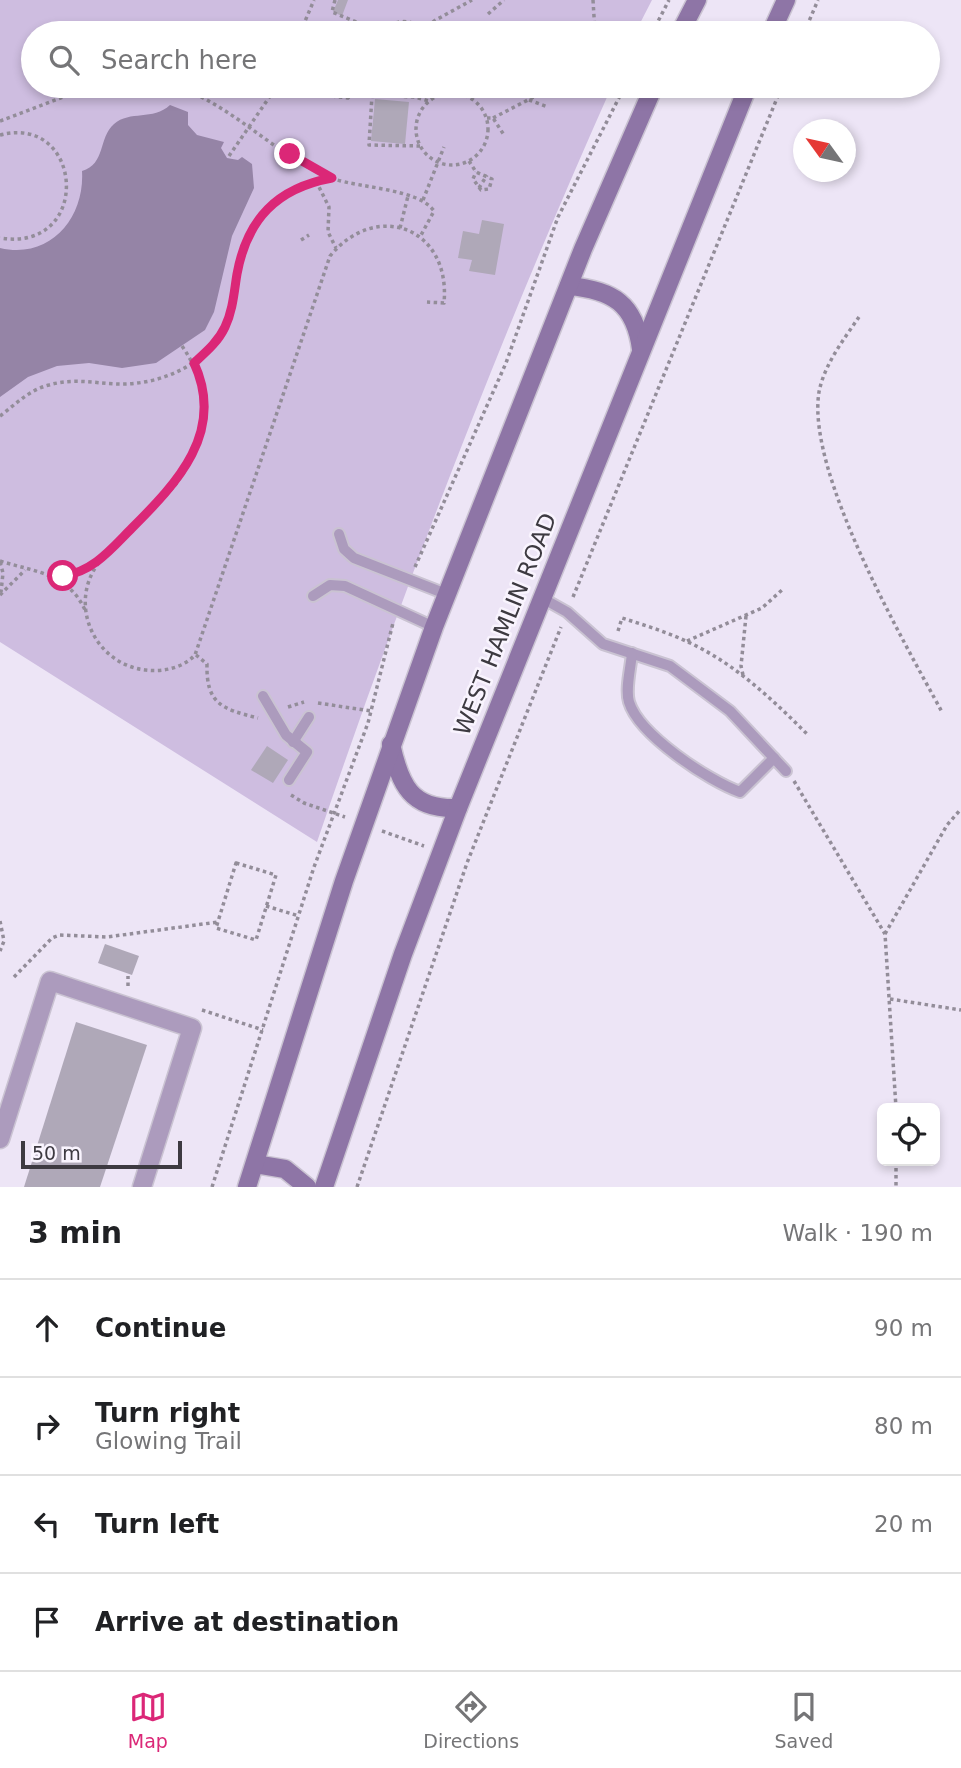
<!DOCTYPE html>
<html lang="en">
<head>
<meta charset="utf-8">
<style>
  body { margin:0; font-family:"DejaVu Sans",sans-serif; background:#f2f2f2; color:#202124 }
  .controls { position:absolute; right:21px; bottom:21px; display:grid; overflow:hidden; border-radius:10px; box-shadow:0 4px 10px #0003 }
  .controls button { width:63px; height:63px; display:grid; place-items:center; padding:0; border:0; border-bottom:2px solid #e0e0e0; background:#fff; color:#202124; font:35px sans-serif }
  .compass { position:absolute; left:793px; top:119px; width:63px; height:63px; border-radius:50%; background:#fff; box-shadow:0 4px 10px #0003; rotate:303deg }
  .scale { position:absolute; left:21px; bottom:18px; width:161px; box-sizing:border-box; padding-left:7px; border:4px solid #3d3a41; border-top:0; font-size:19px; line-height:24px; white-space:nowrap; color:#3d3a41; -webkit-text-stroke:5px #f9f4fe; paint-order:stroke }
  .stop { position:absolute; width:21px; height:21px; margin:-16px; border:5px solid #db2777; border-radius:50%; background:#fff }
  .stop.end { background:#db2777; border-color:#fff; box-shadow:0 2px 7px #0008 }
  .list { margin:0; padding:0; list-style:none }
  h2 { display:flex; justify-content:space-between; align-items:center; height:91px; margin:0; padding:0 28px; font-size:30px }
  h2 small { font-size:23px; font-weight:400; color:#757577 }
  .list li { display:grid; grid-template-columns:46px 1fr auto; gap:21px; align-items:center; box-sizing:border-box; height:98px; padding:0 28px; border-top:2px solid #e0e0e0 }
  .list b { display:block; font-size:26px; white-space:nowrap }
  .list p { margin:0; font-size:23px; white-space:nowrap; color:#757577 }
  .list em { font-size:23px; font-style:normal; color:#757577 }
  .icon { flex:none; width:38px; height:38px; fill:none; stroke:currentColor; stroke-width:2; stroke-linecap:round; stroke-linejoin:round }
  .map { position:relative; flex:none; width:961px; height:1187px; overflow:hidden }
  .search { position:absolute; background:#fff; box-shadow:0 4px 10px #0003; left:21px; right:21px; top:21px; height:77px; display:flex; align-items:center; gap:18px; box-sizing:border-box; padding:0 24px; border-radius:38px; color:#757577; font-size:26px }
  .sheet { height:483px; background:#fff }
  nav { display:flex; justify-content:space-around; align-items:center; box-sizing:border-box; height:98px; border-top:2px solid #e0e0e0; background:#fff; font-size:19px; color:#757577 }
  nav a { display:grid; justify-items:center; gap:4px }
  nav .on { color:#db2777 }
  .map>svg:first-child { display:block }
  .green { fill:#cebde0 }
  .water { fill:#9584a6 }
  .building { fill:#afa8b8 }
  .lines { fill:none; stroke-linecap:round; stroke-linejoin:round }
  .lane-casing { stroke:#cac3d2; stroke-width:14 }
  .street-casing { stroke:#cac3d2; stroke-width:21 }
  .secondary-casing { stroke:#cac3d2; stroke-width:21 }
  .path { stroke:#938d99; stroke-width:3.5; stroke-dasharray:3.5 3.5; stroke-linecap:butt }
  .lane { stroke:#ac9bbd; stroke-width:10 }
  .street { stroke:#ac9bbd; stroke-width:18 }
  .secondary { stroke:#8e75a6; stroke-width:18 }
  .route { stroke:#db2777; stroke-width:9 }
  .labels { text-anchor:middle; stroke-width:5; stroke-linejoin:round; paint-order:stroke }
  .street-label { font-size:23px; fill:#3d3a41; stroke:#f9f4fe }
</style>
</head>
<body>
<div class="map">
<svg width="961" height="1187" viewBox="0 0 961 1187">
  <rect width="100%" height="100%" fill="#ede5f6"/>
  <path class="green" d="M 0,0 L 652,0 L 635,33 L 33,33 L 33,86 L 612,86 C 502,332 404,587 317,842 L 0,642 Z"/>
  <path class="water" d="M 170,105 L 188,112 L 188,125 L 197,135 L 224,142 L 221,148 L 227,158 L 238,160 L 242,157 L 252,164 L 254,188 L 232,236 L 214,312 L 205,330 L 156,363 L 122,368 L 89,363 L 57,366 L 28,377 L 0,397 L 0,248 C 50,260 85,218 82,171 C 106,164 98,138 114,124 C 130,110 153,121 170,105 Z"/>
  <g class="building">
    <path d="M 338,0 L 348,0 L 342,16 L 333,12 Z"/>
    <path d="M 375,99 L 409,102 L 405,144 L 371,141 Z"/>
    <path d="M 482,220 L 504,224 L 495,275 L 469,271 L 472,260 L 458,258 L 463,231 L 479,234 Z"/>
    <path d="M 267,746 L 288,760 L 273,783 L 251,770 Z"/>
    <path d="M 105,944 L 139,956 L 132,975 L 98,963 Z"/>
    <path d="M 76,1022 L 147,1045 L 100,1187 L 24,1187 Z"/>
  </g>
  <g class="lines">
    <g class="lane-casing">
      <g id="lane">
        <path d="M 339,534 L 344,549 L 354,558 L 446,594"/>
        <path d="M 313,596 L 330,585 L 345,586 L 434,627"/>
        <path d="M 542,598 L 567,612 L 603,644 L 670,666 L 730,711 L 786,771"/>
        <path d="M 632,653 C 631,667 625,689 629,702 C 639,735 709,781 740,792 L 774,758"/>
        <path d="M 263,696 L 286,735 L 307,752 L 289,780"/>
        <path d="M 293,742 L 309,717"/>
      </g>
    </g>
    <g class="street-casing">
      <path id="street" d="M 0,1139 L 50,981 L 192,1028 L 142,1187"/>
    </g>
    <g class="secondary-casing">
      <g id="secondary">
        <path d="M 680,33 L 697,0"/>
        <path d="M 771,33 L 786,0"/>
        <path d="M 569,286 C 613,290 635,304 641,349"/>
        <path d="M 391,744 C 400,785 411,810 458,808"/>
        <path d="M 255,1164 L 285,1169 L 307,1187"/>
        <path d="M 247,1187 L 344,881 L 434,627 L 583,249 L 654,86"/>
        <path d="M 324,1187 L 403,954 L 458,808 L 748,86"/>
      </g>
    </g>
    <g class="path">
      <path d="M 335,0 L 332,12 L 383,33 C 396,17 410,20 426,29"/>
      <path d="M 593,0 L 595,33"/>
      <path d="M 488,14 L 504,0"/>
      <path d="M 300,33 L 314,0"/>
      <path d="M 424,33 L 434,21 L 472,0"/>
      <path d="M 510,33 L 511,33"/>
      <path d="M 520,33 L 565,24 L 605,30"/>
      <path d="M 564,33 L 573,33"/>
      <path d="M 652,33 L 669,0"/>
      <path d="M 804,33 L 818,0"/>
      <path d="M 175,86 C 234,105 280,160 334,179 C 361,188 419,189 434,211 L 420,237"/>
      <path d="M 299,86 L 315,94 L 348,98 L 360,86"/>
      <path d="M 428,86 L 434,97"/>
      <circle cx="452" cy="129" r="36"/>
      <path d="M 467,96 L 470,86"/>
      <path d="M 529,100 L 548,107"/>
      <path d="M 487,118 L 493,118 L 504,135"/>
      <path d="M 493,118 L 555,86"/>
      <path d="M 0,121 L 92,86"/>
      <path d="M 0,135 C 84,113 93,253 0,238"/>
      <path d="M 420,146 L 369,145 L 372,95 L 415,97 L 429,101"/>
      <path d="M 229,156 L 277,86"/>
      <path d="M 469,161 L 476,172 L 492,179 L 489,189 L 481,190 L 473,179 L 476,172"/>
      <path d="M 316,181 L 329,207 L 328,232 L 336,248"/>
      <path d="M 479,188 L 487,175"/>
      <path d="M 423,200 L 444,147"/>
      <path d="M 400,228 L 408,196"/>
      <path d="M 301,240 L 309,235"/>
      <path d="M 859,317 C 844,339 824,365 819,392 C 806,472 903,640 942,712"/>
      <path d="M 182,346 C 213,390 209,442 175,485 C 152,514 118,535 97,565 C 68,607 96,665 146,670 C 163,672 183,668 195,655 L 330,256 C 376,200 451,227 444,303 L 427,302"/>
      <path d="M 0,416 C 16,404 29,390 49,385 C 73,378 93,383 117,384 C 151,385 185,373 209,350 C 229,330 233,304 237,277 C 246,220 276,189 332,178"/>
      <path d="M 0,561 C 35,572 68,573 85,610"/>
      <path d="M 0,562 L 3,573 L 1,592"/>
      <path d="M 415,567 L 506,363 L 558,217 L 625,86"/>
      <path d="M 57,576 L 77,573 L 98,562"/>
      <path d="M 0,595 L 25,570"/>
      <path d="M 573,597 L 782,86"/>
      <path d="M 618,631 L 622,618 C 644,625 667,632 688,642 C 734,663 772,699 808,735"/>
      <path d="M 687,641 L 762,608 L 782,590"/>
      <path d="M 196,655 L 207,664 C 206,704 222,709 258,718"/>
      <path d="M 743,675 L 741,666 L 746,616"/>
      <path d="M 318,703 L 371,711"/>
      <path d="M 288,707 L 304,702"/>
      <path d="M 794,781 L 885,934 L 896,1108"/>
      <path d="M 291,795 L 304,803 L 345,817"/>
      <path d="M 382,831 L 424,846"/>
      <path d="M 236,863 L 276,875 L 256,940 L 216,928 Z"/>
      <path d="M 266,906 L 299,916"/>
      <path d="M 0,921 L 4,941 L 0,951"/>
      <path d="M 885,934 L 947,825 L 961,809"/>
      <path d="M 14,977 L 52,938 L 60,935 L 107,937 L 218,922"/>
      <path d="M 128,986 L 128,976"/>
      <path d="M 890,999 L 961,1010"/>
      <path d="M 202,1010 L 263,1030"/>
      <path d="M 896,1161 L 896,1187"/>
      <path d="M 212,1187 L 314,867 L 368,723 L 393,623"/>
      <path d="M 357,1187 L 467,863 L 561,627"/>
    </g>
    <use href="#lane" class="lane"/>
    <use href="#street" class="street"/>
    <use href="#secondary" class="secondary"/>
  </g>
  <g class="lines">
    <path class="route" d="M 63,576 C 94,571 111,549 132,528 C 177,483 226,432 194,363 C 206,352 218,342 225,327 C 233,310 234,292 237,274 C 247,219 277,188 332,178 L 290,154"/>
  </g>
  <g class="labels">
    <g class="street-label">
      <text transform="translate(505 624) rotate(-68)" y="8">WEST HAMLIN ROAD</text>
    </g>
  </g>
</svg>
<div class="controls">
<button><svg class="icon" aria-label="locate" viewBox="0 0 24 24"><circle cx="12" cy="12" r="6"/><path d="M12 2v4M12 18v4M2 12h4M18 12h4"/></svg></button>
</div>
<svg class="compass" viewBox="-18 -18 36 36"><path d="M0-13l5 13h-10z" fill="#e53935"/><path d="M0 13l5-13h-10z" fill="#757577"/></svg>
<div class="scale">50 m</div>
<div class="stop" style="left:63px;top:576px"></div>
<div class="stop end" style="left:290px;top:154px"></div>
<div class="search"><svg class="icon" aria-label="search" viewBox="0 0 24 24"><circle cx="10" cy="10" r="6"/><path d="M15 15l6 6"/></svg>Search here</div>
</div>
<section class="sheet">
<h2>3 min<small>Walk · 190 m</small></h2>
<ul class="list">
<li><svg class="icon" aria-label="ahead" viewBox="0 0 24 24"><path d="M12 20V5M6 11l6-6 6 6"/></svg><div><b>Continue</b></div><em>90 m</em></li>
<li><svg class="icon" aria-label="right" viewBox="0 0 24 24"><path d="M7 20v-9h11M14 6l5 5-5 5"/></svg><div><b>Turn right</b><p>Glowing Trail</p></div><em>80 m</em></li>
<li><svg class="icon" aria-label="left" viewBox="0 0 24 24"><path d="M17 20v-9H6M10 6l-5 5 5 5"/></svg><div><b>Turn left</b></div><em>20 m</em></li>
<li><svg class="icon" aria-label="arrive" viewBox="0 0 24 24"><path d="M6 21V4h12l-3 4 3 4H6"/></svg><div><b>Arrive at destination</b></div></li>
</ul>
</section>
<nav>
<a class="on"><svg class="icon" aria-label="map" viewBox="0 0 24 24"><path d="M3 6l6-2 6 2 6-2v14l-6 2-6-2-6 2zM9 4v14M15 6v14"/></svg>Map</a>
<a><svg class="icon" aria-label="directions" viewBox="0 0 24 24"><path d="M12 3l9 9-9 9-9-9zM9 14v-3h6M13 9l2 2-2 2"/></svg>Directions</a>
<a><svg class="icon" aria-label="saved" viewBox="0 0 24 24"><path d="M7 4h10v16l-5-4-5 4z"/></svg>Saved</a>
</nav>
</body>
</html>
